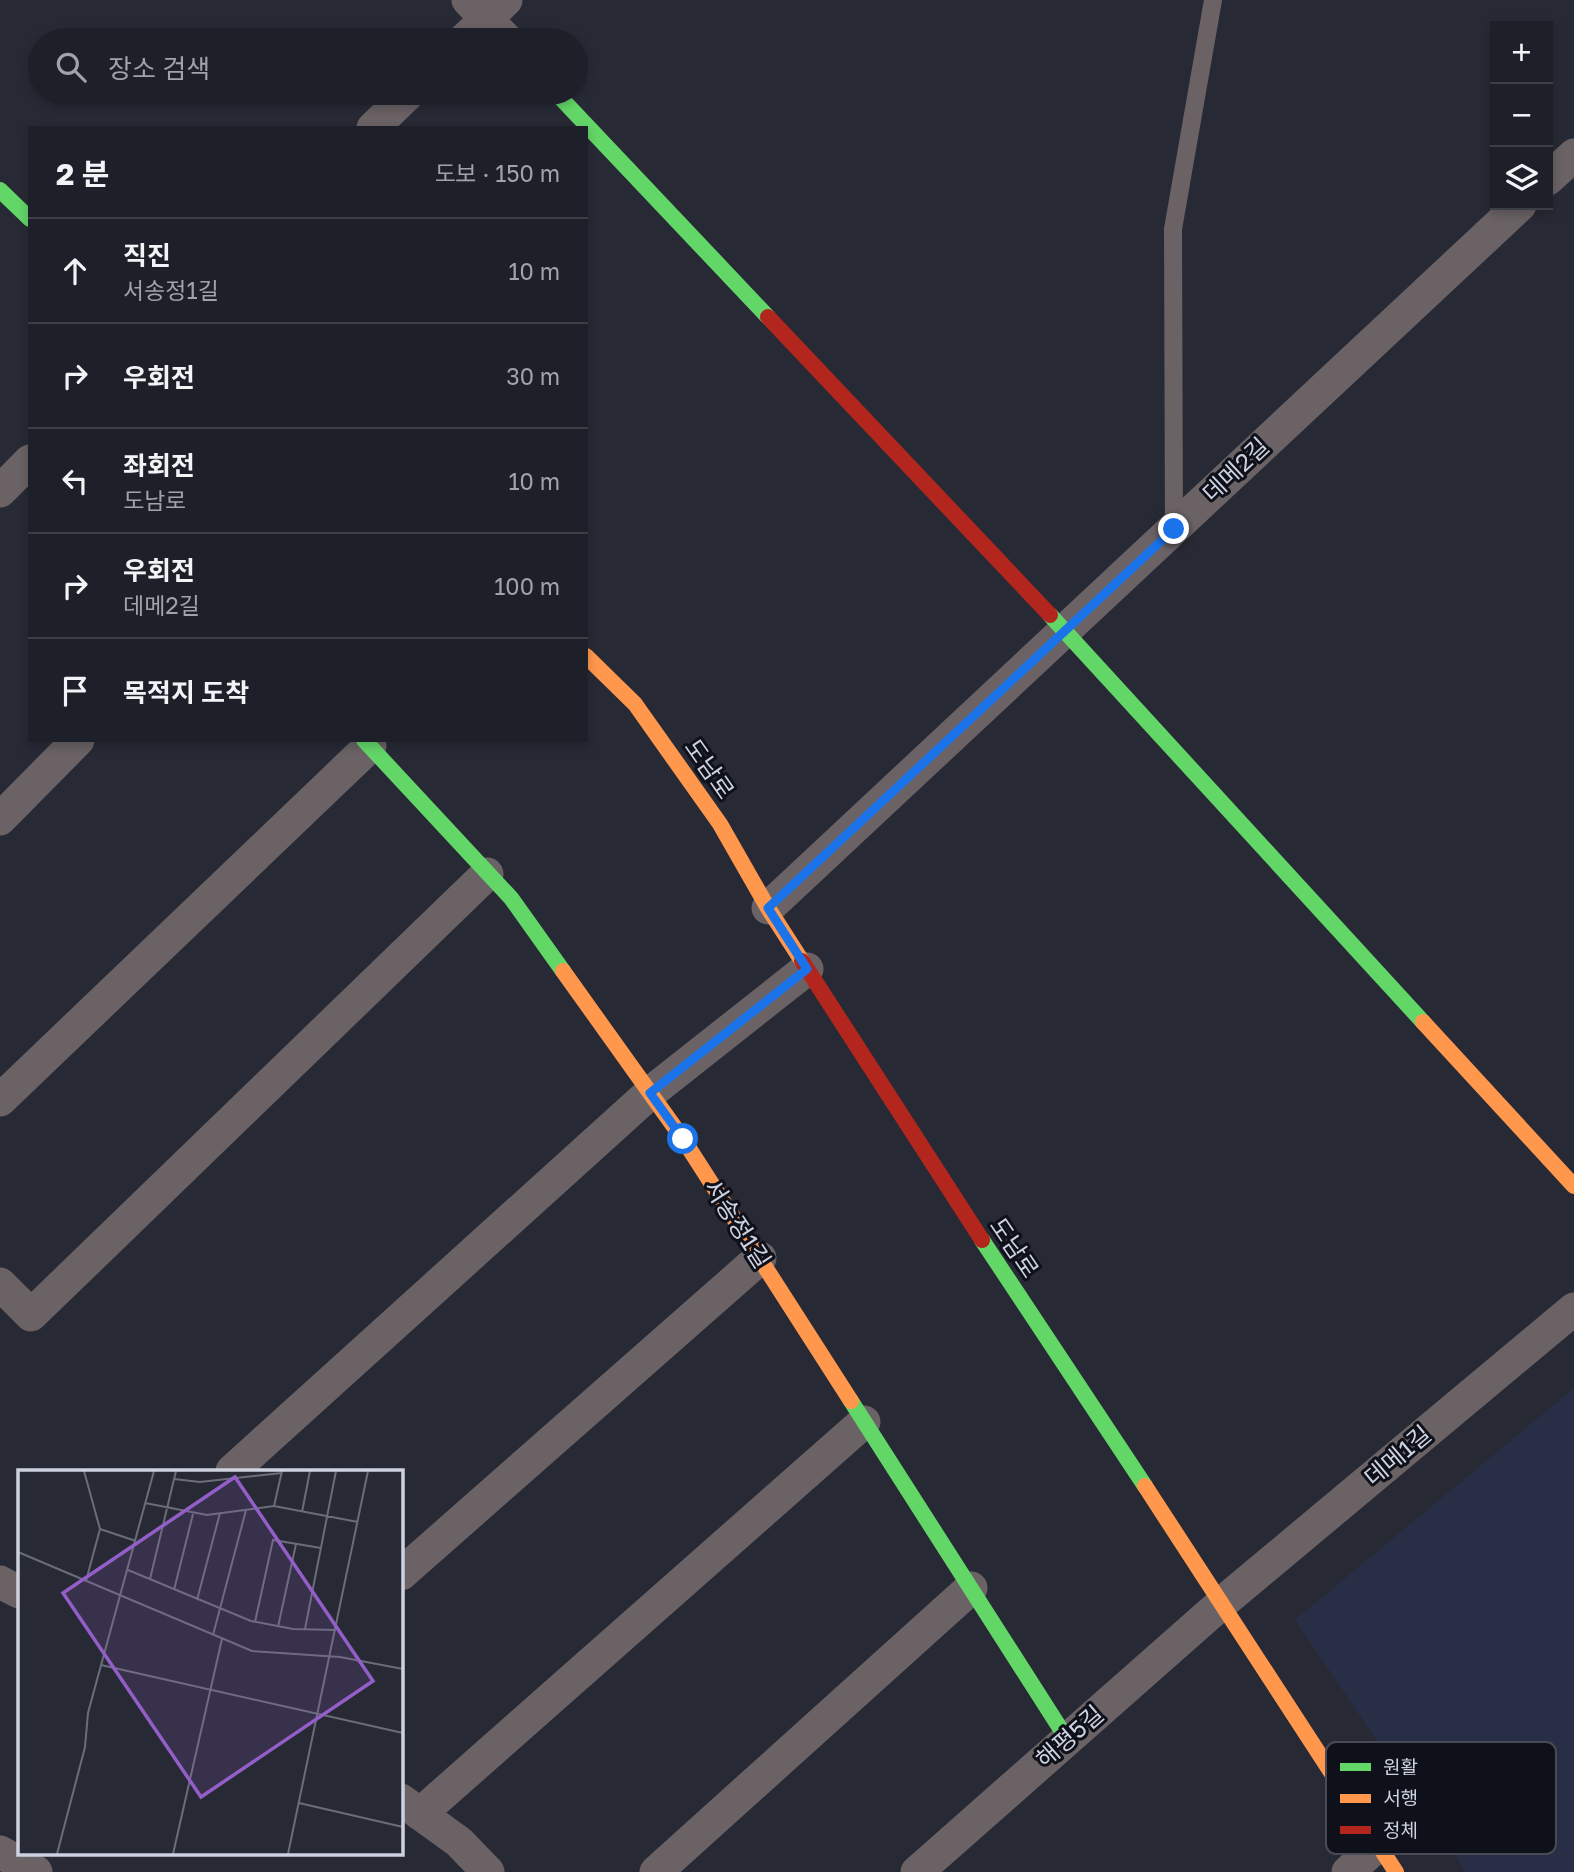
<!DOCTYPE html>
<html lang="ko">
<head>
<meta charset="utf-8">
<style>
  body { margin:0; font-family:"Golos Text","Noto Sans KR",sans-serif; background:#2a2d34; color:#f1f3f6 }
  .controls { position:absolute; right:21px; top:21px; display:grid; overflow:hidden; border-radius:0px; box-shadow:0 4px 10px #0003 }
  .controls button { width:63px; height:63px; display:grid; place-items:center; padding:0; border:0; border-bottom:2px solid #3b3e45; background:#1d2028; color:#f1f3f6; font:35px sans-serif }
  .stop { position:absolute; width:21px; height:21px; margin:-16px; border:5px solid #1a73e8; border-radius:50%; background:#fff }
  .stop.end { background:#1a73e8; border-color:#fff; box-shadow:0 2px 7px #0008 }
  .list { margin:0; padding:0; list-style:none }
  h2 { display:flex; justify-content:space-between; align-items:center; height:91px; margin:0; padding:0 28px; font-size:30px }
  h2 small { font-size:23px; font-weight:400; color:#a0a3a8 }
  .list li { display:grid; grid-template-columns:46px 1fr auto; gap:21px; align-items:center; box-sizing:border-box; height:105px; padding:0 28px; border-top:2px solid #3b3e45 }
  .list b { display:block; font-size:26px; white-space:nowrap }
  .list p { margin:0; font-size:23px; white-space:nowrap; color:#a0a3a8 }
  .list em { font-size:23px; font-style:normal; color:#a0a3a8 }
  .icon { flex:none; width:38px; height:38px; fill:none; stroke:currentColor; stroke-width:2; stroke-linecap:round; stroke-linejoin:round }
  .map { position:relative; flex:none; width:1574px; height:1872px; overflow:hidden }
  .search { position:absolute; background:#1d2028; box-shadow:0 4px 10px #0003; left:28px; top:28px; width:560px; height:77px; display:flex; align-items:center; gap:18px; box-sizing:border-box; padding:0 24px; border-radius:38px; color:#a0a3a8; font-size:26px }
  .panel { position:absolute; background:#1d2028; box-shadow:0 4px 10px #0003; left:28px; top:126px; width:560px; height:616px; border-radius:0px }
  .map>svg:first-child { display:block }
  .built { fill:#272e46 }
  .lines { fill:none; stroke-linecap:round; stroke-linejoin:round }
  .lane { stroke:#6a6265; stroke-width:18 }
  .street { stroke:#6a6265; stroke-width:33 }
  .fast { stroke:#63d668; stroke-width:16 }
  .slow { stroke:#ff974d; stroke-width:16 }
  .jam { stroke:#b3261e; stroke-width:16 }
  .route { stroke:#1a73e8; stroke-width:9 }
  .labels { text-anchor:middle; stroke-width:6; stroke-linejoin:round; paint-order:stroke }
  .street-label { font-size:24px; fill:#ced2e0; stroke:#0e1119 }
  .inset-road { fill:none; stroke:#6a6d79; stroke-width:2 }
  .view { fill:#945ec9; fill-opacity:0.15; stroke:#945ec9; stroke-width:3.5 }
  .inset-edge { fill:none; stroke:#ced2e0; stroke-width:3.5 }
  .key { fill:#0e1119; stroke:#484b55; stroke-width:2 }
  .key-label { font-size:19px; fill:#ced2e0 }
</style>
</head>
<body>
<div class="map">
<svg width="1574" height="1872" viewBox="0 0 1574 1872">
  <rect width="100%" height="100%" fill="#272a35"/>
  <path class="built" d="M 1574,1388 L 1574,1872 L 1466,1872 L 1295,1620 Z"/>
  <g class="lines">
    <path class="lane" d="M 1174,529 L 1173,229 L 1213,0"/>
    <g class="street">
      <path d="M 468,0 L 507,40"/>
      <path d="M 464,40 L 506,0"/>
      <path d="M 373,128 L 409,93"/>
      <path d="M 1548,179 L 1574,155"/>
      <path d="M 0,491 L 30,461"/>
      <path d="M 0,819 L 78,740"/>
      <path d="M 768,908 L 1520,205"/>
      <path d="M 0,1100 L 370,746"/>
      <path d="M 0,1284 L 31,1315 L 487,874"/>
      <path d="M 232,1471 L 650,1093 L 807,969"/>
      <path d="M 401,1574 L 760,1258"/>
      <path d="M 0,1582 L 19,1592"/>
      <path d="M 401,1800 L 459,1842 L 488,1872"/>
      <path d="M 420,1814 L 864,1422"/>
      <path d="M 0,1852 L 36,1872"/>
      <path d="M 656,1872 L 971,1588"/>
      <path d="M 917,1872 L 1222,1603 L 1574,1309"/>
      <path d="M 1348,1872 L 1378,1845"/>
    </g>
    <g class="fast">
      <path d="M 556,93 L 768,317"/>
      <path d="M 0,190 L 30,219"/>
      <path d="M 1050,615 L 1423,1022"/>
      <path d="M 364,740 L 511,898 L 563,971"/>
      <path d="M 982,1240 L 1145,1486"/>
      <path d="M 851,1401 L 1067,1739"/>
    </g>
    <g class="slow">
      <path d="M 586,656 L 635,704 L 720,824 L 768,908 L 802,961"/>
      <path d="M 563,971 L 683,1139 L 851,1401"/>
      <path d="M 1423,1022 L 1574,1186"/>
      <path d="M 1145,1486 L 1396,1872"/>
    </g>
    <g class="jam">
      <path d="M 768,317 L 1050,615"/>
      <path d="M 802,961 L 982,1240"/>
    </g>
  </g>
  <g class="lines">
    <path class="route" d="M 683,1139 L 650,1093 L 807,969 L 768,908 L 1174,529"/>
  </g>
  <g class="labels">
    <g class="street-label">
      <text transform="translate(1236 470) rotate(-43)" y="8">데메2길</text>
      <text transform="translate(709 769) rotate(55)" y="8">도남로</text>
      <text transform="translate(737 1224) rotate(57)" y="8">서송정1길</text>
      <text transform="translate(1014 1248) rotate(56)" y="8">도남로</text>
      <text transform="translate(1398 1456) rotate(-40)" y="8">데메1길</text>
      <text transform="translate(1070 1737) rotate(-41)" y="8">해평5길</text>
    </g>
  </g>
  <g transform="translate(18 1470)">
    <rect width="385" height="385" fill="#272a35"/>
    <path class="inset-road" d="M 66,1 L 82,59 L 68,111M 156,9 L 182,12 L 264,3M 127,33 L 189,45 L 256,36 L 340,52M 256,36 L 264,1M 284,42 L 292,1M 82,59 L 118,71M 0,82 L 234,181 L 322,187 L 385,199M 110,100 L 233,151 L 275,159 L 318,160M 132,109 L 158,1M 156,120 L 175,44M 179,130 L 202,43M 237,152 L 255,70 L 303,78M 260,157 L 278,74M 287,159 L 318,1M 195,165 L 228,40M 83,195 L 385,263M 281,333 L 385,357M 39,384 L 67,277 L 70,243 L 136,1M 155,384 L 204,169M 270,384 L 350,1"/>
    <path class="view" d="M 217,7 L 355,211 L 183,327 L 45,123 Z"/>
    <rect width="385" height="385" class="inset-edge"/>
  </g>
  <rect x="1326" y="1742" width="230" height="112" rx="10" class="key"/>
  <rect x="1340" y="1763" width="31" height="8" fill="#63d668"/>
  <rect x="1340" y="1794" width="31" height="9" fill="#ff974d"/>
  <rect x="1340" y="1826" width="31" height="8" fill="#b3261e"/>
  <g class="key-label">
    <text x="1383" y="1774">원활</text>
    <text x="1383" y="1805">서행</text>
    <text x="1383" y="1837">정체</text>
  </g>
</svg>
<div class="controls">
<button>+</button>
<button>−</button>
<button><svg class="icon" aria-label="layers" viewBox="0 0 24 24"><path d="M12 4l9 5-9 5-9-5zM3 14l9 5 9-5"/></svg></button>
</div>
<div class="stop" style="left:683px;top:1139px"></div>
<div class="stop end" style="left:1174px;top:529px"></div>
<div class="search"><svg class="icon" aria-label="search" viewBox="0 0 24 24"><circle cx="10" cy="10" r="6"/><path d="M15 15l6 6"/></svg>장소 검색</div>
<section class="panel">
<h2>2 분<small>도보 · 150 m</small></h2>
<ul class="list">
<li><svg class="icon" aria-label="ahead" viewBox="0 0 24 24"><path d="M12 20V5M6 11l6-6 6 6"/></svg><div><b>직진</b><p>서송정1길</p></div><em>10 m</em></li>
<li><svg class="icon" aria-label="right" viewBox="0 0 24 24"><path d="M7 20v-9h11M14 6l5 5-5 5"/></svg><div><b>우회전</b></div><em>30 m</em></li>
<li><svg class="icon" aria-label="left" viewBox="0 0 24 24"><path d="M17 20v-9H6M10 6l-5 5 5 5"/></svg><div><b>좌회전</b><p>도남로</p></div><em>10 m</em></li>
<li><svg class="icon" aria-label="right" viewBox="0 0 24 24"><path d="M7 20v-9h11M14 6l5 5-5 5"/></svg><div><b>우회전</b><p>데메2길</p></div><em>100 m</em></li>
<li><svg class="icon" aria-label="arrive" viewBox="0 0 24 24"><path d="M6 21V4h12l-3 4 3 4H6"/></svg><div><b>목적지 도착</b></div></li>
</ul>
</section>
</div>
</body>
</html>
